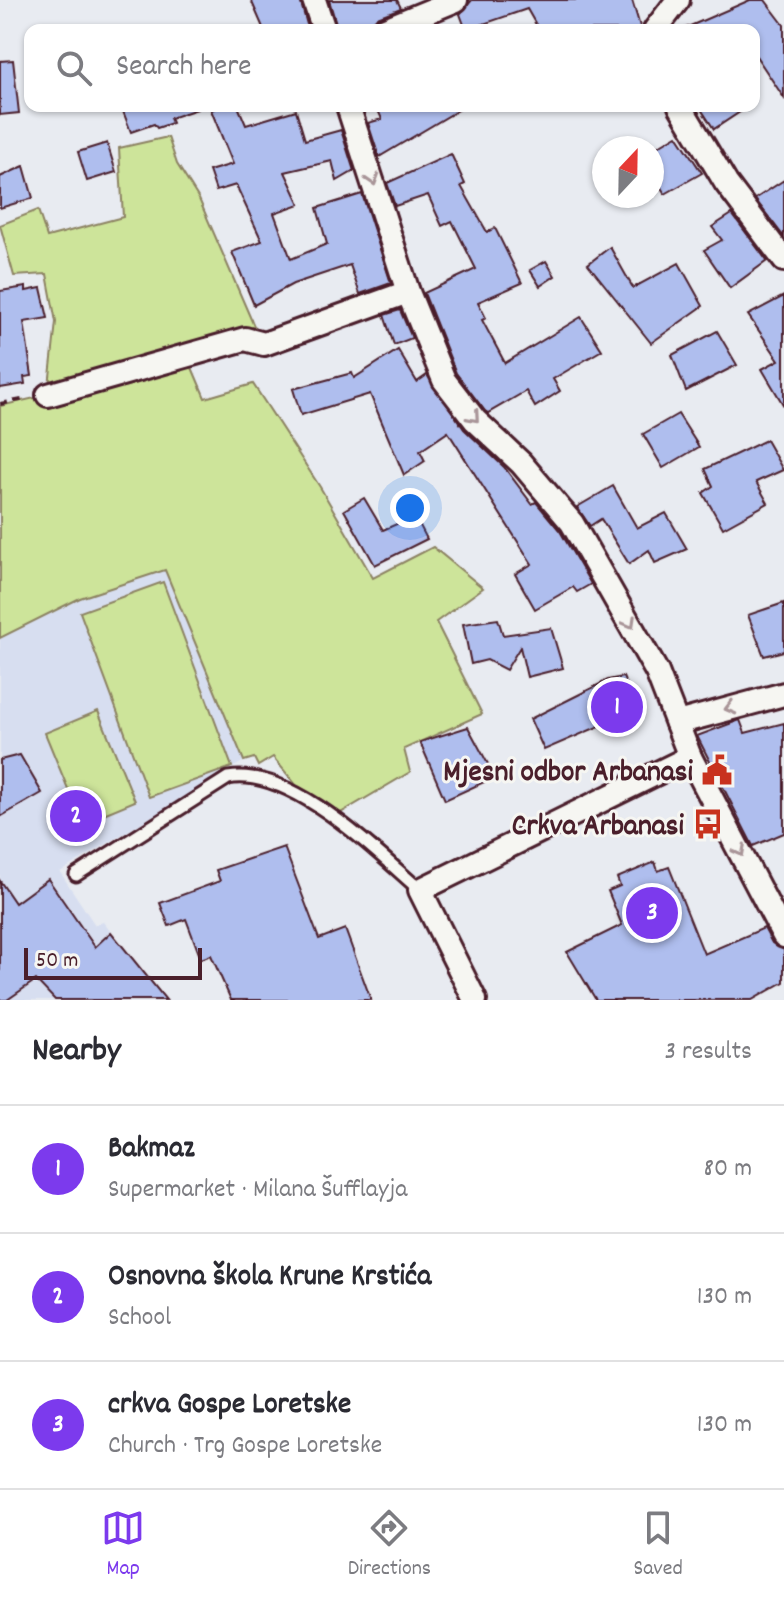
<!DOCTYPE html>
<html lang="en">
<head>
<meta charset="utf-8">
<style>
  body { margin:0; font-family:Dekko,sans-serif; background:#f2f2f3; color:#2b2b33 }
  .compass { position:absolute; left:592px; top:136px; width:72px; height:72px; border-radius:50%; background:#fff; box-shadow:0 2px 6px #0004; rotate:22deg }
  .scale { position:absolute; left:24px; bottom:20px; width:178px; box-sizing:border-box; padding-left:8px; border:4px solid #4a1f2b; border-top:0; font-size:22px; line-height:28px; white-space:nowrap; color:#4a1f2b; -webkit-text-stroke:6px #f6f6f2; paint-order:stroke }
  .you { position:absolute; left:410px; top:508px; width:28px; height:28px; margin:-20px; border:6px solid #fff; border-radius:50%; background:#1a73e8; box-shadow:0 0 0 12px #1a73e833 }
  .badge { display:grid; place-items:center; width:52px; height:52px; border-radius:50%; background:#7c3aed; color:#fff; font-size:26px; font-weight:700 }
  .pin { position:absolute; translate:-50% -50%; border:4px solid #fff; box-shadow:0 2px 8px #0006 }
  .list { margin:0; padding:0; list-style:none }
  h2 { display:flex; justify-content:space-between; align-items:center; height:104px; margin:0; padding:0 32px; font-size:34px }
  h2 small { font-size:26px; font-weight:400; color:#7c7c81 }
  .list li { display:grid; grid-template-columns:52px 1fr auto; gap:24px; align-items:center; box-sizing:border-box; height:128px; padding:0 32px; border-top:2px solid #e1e1e2 }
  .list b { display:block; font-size:30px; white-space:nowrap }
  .list p { margin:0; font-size:26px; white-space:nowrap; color:#7c7c81 }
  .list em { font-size:26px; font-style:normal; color:#7c7c81 }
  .icon { flex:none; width:44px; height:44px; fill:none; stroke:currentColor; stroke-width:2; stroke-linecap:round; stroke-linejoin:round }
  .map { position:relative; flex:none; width:784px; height:1000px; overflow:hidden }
  .search { position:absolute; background:#fff; box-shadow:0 2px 6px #0004; left:24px; right:24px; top:24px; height:88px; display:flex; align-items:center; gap:20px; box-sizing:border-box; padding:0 28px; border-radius:16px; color:#7c7c81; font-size:30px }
  .sheet { height:488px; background:#fff }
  nav { display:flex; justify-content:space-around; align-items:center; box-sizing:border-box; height:112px; border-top:2px solid #e1e1e2; background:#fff; font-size:22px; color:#7c7c81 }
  nav a { display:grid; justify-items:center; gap:4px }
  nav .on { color:#7c3aed }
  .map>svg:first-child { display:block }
  .built { fill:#d7def0 }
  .green { fill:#cde49a; stroke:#8c8262; stroke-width:2 }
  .building { fill:#afbeee; stroke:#4a1f2b; stroke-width:2 }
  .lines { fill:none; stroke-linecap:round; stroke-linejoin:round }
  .lane-casing { stroke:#4a1f2b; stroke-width:17 }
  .street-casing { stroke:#4a1f2b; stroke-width:28 }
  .path { stroke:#4a1f2b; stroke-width:4; stroke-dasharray:8 6; stroke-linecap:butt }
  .lane { stroke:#f6f6f2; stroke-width:11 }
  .street { stroke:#f6f6f2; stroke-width:22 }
  .oneway { stroke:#a99598 }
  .labels { text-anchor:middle; stroke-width:6; stroke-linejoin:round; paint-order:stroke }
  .poi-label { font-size:30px; font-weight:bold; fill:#4a1f2b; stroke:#f6f6f2; text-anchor:end }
</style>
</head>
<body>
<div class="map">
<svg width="784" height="1000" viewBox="0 0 784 1000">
  <rect width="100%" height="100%" fill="#e8ebf1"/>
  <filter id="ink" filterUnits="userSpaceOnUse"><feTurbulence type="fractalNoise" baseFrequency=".0125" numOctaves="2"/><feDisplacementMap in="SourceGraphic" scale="16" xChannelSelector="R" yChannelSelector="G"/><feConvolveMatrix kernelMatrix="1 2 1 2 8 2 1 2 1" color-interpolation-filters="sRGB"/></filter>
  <g filter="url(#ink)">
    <path class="built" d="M 165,570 L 244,761 L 60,872 L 95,925 L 103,922 L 166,1000 L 0,1000 L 0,638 L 80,598 Z"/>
    <g class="green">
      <path d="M 168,137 L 177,164 L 199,199 L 257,333 L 188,358 L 205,398 L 253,384 L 320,487 L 373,578 L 433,547 L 483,588 L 436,622 L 482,714 L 404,749 L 410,772 L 332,818 L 311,803 L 273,757 L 258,766 L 254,758 L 244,761 L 165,570 L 80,598 L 0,638 L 0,406 L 48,395 L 56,322 L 47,274 L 14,276 L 0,225 L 38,210 L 47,237 L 123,217 L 119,148 Z"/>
      <path d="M 163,582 L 232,767 L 149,797 L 80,612 Z"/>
      <path d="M 98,711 L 135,801 L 82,823 L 45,733 Z"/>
    </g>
    <g class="building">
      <path d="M 251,0 L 300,0 L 308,28 L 264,30 Z"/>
      <path d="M 329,0 L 397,0 L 401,8 L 377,17 L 369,30 L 338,30 Z"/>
      <path d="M 472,0 L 632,0 L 641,30 L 539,30 L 527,9 L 466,30 L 460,14 Z"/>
      <path d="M 750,0 L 765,0 L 784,25 L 784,98 L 754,53 L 754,30 L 681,30 Z"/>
      <path d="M 13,60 L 19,113 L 0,115 L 0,61 Z"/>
      <path d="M 121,106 L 196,106 L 197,109 L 170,118 L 172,123 L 157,128 L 154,124 L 131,132 Z"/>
      <path d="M 221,106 L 238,106 L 246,125 L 296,110 L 305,140 L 341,130 L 354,171 L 337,181 L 332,161 L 285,172 L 300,204 L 274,213 L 291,259 L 327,244 L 317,208 L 362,194 L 391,283 L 360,294 L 350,265 L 293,284 L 254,305 L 232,252 L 262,241 L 236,185 L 216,191 L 209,171 L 233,164 L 211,110 Z"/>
      <path d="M 376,106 L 465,106 L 379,157 L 368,123 L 382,119 Z"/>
      <path d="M 699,106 L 749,106 L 714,129 Z"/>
      <path d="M 677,135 L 702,173 L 665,194 L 652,173 L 652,150 Z"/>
      <path d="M 107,143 L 116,172 L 87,181 L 78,152 Z"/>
      <path d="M 451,154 L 465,184 L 461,186 L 487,232 L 495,228 L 522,283 L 478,302 L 486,318 L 482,320 L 505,363 L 581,317 L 602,350 L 553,379 L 560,391 L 535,407 L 526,391 L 488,413 L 485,411 L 456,373 L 424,293 L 476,269 L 452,221 L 442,226 L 428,195 L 395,206 L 387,183 Z"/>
      <path d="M 24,166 L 33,198 L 0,208 L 0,177 Z"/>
      <path d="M 784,180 L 784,237 L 755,199 Z"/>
      <path d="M 732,214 L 767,261 L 730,288 L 704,250 L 722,240 L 712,227 Z"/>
      <path d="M 610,247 L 633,288 L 679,263 L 703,306 L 651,343 L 588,264 Z"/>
      <path d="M 546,261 L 555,276 L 540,286 L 530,270 Z"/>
      <path d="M 26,287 L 26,291 L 41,288 L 48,318 L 24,322 L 32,376 L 24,377 L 25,384 L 0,388 L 0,291 Z"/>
      <path d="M 784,296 L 784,406 L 762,369 L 779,360 L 748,315 Z"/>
      <path d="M 400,310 L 412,338 L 394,345 L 384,315 Z"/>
      <path d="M 717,331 L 737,365 L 686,391 L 672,355 Z"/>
      <path d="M 398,350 L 417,382 L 427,375 L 464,429 L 504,467 L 532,504 L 536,502 L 560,531 L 591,584 L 577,592 L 573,587 L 535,609 L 515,574 L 532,564 L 448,432 L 420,451 L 425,461 L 404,475 L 370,394 L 301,415 L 293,389 L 352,373 L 354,378 Z"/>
      <path d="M 678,414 L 699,447 L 663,468 L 643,434 Z"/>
      <path d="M 766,440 L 783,470 L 756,482 L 768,503 L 723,528 L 703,493 L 713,486 L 705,469 Z"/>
      <path d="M 613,486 L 637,528 L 666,513 L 687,549 L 655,563 L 649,550 L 629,564 L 601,519 L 590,526 L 577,507 Z"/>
      <path d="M 364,498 L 383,530 L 415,516 L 427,539 L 375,565 L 344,510 Z"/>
      <path d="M 784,603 L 784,651 L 764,656 L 748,615 Z"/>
      <path d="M 498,619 L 503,635 L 551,628 L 563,668 L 527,677 L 520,647 L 506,670 L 487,660 L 471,664 L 463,624 Z"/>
      <path d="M 623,677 L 637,710 L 544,750 L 530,719 L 608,680 Z"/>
      <path d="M 740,720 L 745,733 L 784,723 L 784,833 L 753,846 L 697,736 Z"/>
      <path d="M 468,727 L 495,777 L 445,800 L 420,742 Z"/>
      <path d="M 20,755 L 42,793 L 0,817 L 0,760 Z"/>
      <path d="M 284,847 L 319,939 L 345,929 L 371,1000 L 231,1000 L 211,955 L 201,959 L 186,919 L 169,926 L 160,903 L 220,881 L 216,870 Z"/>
      <path d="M 655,862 L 658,871 L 669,867 L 704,954 L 764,928 L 772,943 L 784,950 L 784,982 L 752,1000 L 596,1000 L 567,952 L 622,925 L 608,891 L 620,886 L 617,878 Z"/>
      <path d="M 48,879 L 95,947 L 111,932 L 166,1000 L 55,1000 L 36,980 L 7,1000 L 0,1000 L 0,881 L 15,903 Z"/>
    </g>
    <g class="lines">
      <g class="lane-casing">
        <path id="lane" d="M 76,875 L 228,778 C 291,766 376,852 420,890"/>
      </g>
      <g class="street-casing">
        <g id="street">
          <path d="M 314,0 L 324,30"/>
          <path d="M 383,30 L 456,0"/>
          <path d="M 655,30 L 678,0"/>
          <path d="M 348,106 L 408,292 L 444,380 L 475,420 L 521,463 L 572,523 L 657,672 L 690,757 L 784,936"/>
          <path d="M 680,106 L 726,183 L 784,260"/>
          <path d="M 48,395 L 245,339 L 264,344 L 408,292"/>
          <path d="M 677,723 L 784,694"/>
          <path d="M 475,1000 L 420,890 L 690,757"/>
        </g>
      </g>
      <path class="path" d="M 0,404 L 26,399"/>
      <use href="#lane" class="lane"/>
      <use href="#street" class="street"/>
    </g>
    <defs><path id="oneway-chevron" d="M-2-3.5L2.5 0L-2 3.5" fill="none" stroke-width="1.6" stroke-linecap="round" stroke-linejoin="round" transform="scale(2)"/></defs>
    <g class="oneway">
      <use href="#oneway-chevron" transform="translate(373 180) rotate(72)"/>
      <use href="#oneway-chevron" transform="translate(474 417) rotate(49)"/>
      <use href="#oneway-chevron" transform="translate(630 623) rotate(61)"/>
      <use href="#oneway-chevron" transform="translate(730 708) rotate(165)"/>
      <use href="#oneway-chevron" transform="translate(740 851) rotate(62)"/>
    </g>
  </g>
  <defs>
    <g id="civic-bare" transform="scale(2.4)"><path d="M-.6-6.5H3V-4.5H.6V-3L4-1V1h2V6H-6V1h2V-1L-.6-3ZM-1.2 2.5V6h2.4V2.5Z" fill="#c8321e" stroke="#f6f6f2" stroke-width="2.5" paint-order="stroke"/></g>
    <g id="bus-bare" transform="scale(2.4)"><path d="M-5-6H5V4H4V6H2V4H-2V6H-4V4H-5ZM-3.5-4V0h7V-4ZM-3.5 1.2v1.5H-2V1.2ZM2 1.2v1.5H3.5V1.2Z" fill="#c8321e" stroke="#f6f6f2" stroke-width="2.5" paint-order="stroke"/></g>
  </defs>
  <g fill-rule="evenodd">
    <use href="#civic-bare" x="717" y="770"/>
    <use href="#bus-bare" x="708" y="824"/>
  </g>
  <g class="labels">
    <g class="poi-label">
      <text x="693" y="780">Mjesni odbor Arbanasi</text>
      <text x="684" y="834">Crkva Arbanasi</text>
    </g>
  </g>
</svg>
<svg class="compass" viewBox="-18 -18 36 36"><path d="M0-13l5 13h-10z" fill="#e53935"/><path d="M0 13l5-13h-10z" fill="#7c7c81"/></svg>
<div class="scale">50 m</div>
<div class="you"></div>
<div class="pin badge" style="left:617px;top:707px">1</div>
<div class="pin badge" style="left:76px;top:816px">2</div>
<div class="pin badge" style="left:652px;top:913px">3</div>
<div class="search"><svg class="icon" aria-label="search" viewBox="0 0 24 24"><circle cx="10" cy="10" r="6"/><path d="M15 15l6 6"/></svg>Search here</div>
</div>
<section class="sheet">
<h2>Nearby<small>3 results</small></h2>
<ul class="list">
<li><span class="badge">1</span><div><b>Bakmaz</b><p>Supermarket · Milana Šufflayja</p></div><em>80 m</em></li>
<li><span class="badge">2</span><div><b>Osnovna škola Krune Krstića</b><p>School</p></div><em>130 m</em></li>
<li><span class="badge">3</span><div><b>crkva Gospe Loretske</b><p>Church · Trg Gospe Loretske</p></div><em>130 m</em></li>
</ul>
</section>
<nav>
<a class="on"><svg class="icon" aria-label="map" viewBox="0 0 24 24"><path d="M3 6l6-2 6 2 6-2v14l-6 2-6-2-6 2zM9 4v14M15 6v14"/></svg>Map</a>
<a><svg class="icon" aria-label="directions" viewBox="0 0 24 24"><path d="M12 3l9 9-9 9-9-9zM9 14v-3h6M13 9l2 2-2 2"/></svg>Directions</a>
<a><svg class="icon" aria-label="saved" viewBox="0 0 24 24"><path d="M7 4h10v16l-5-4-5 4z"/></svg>Saved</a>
</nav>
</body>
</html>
